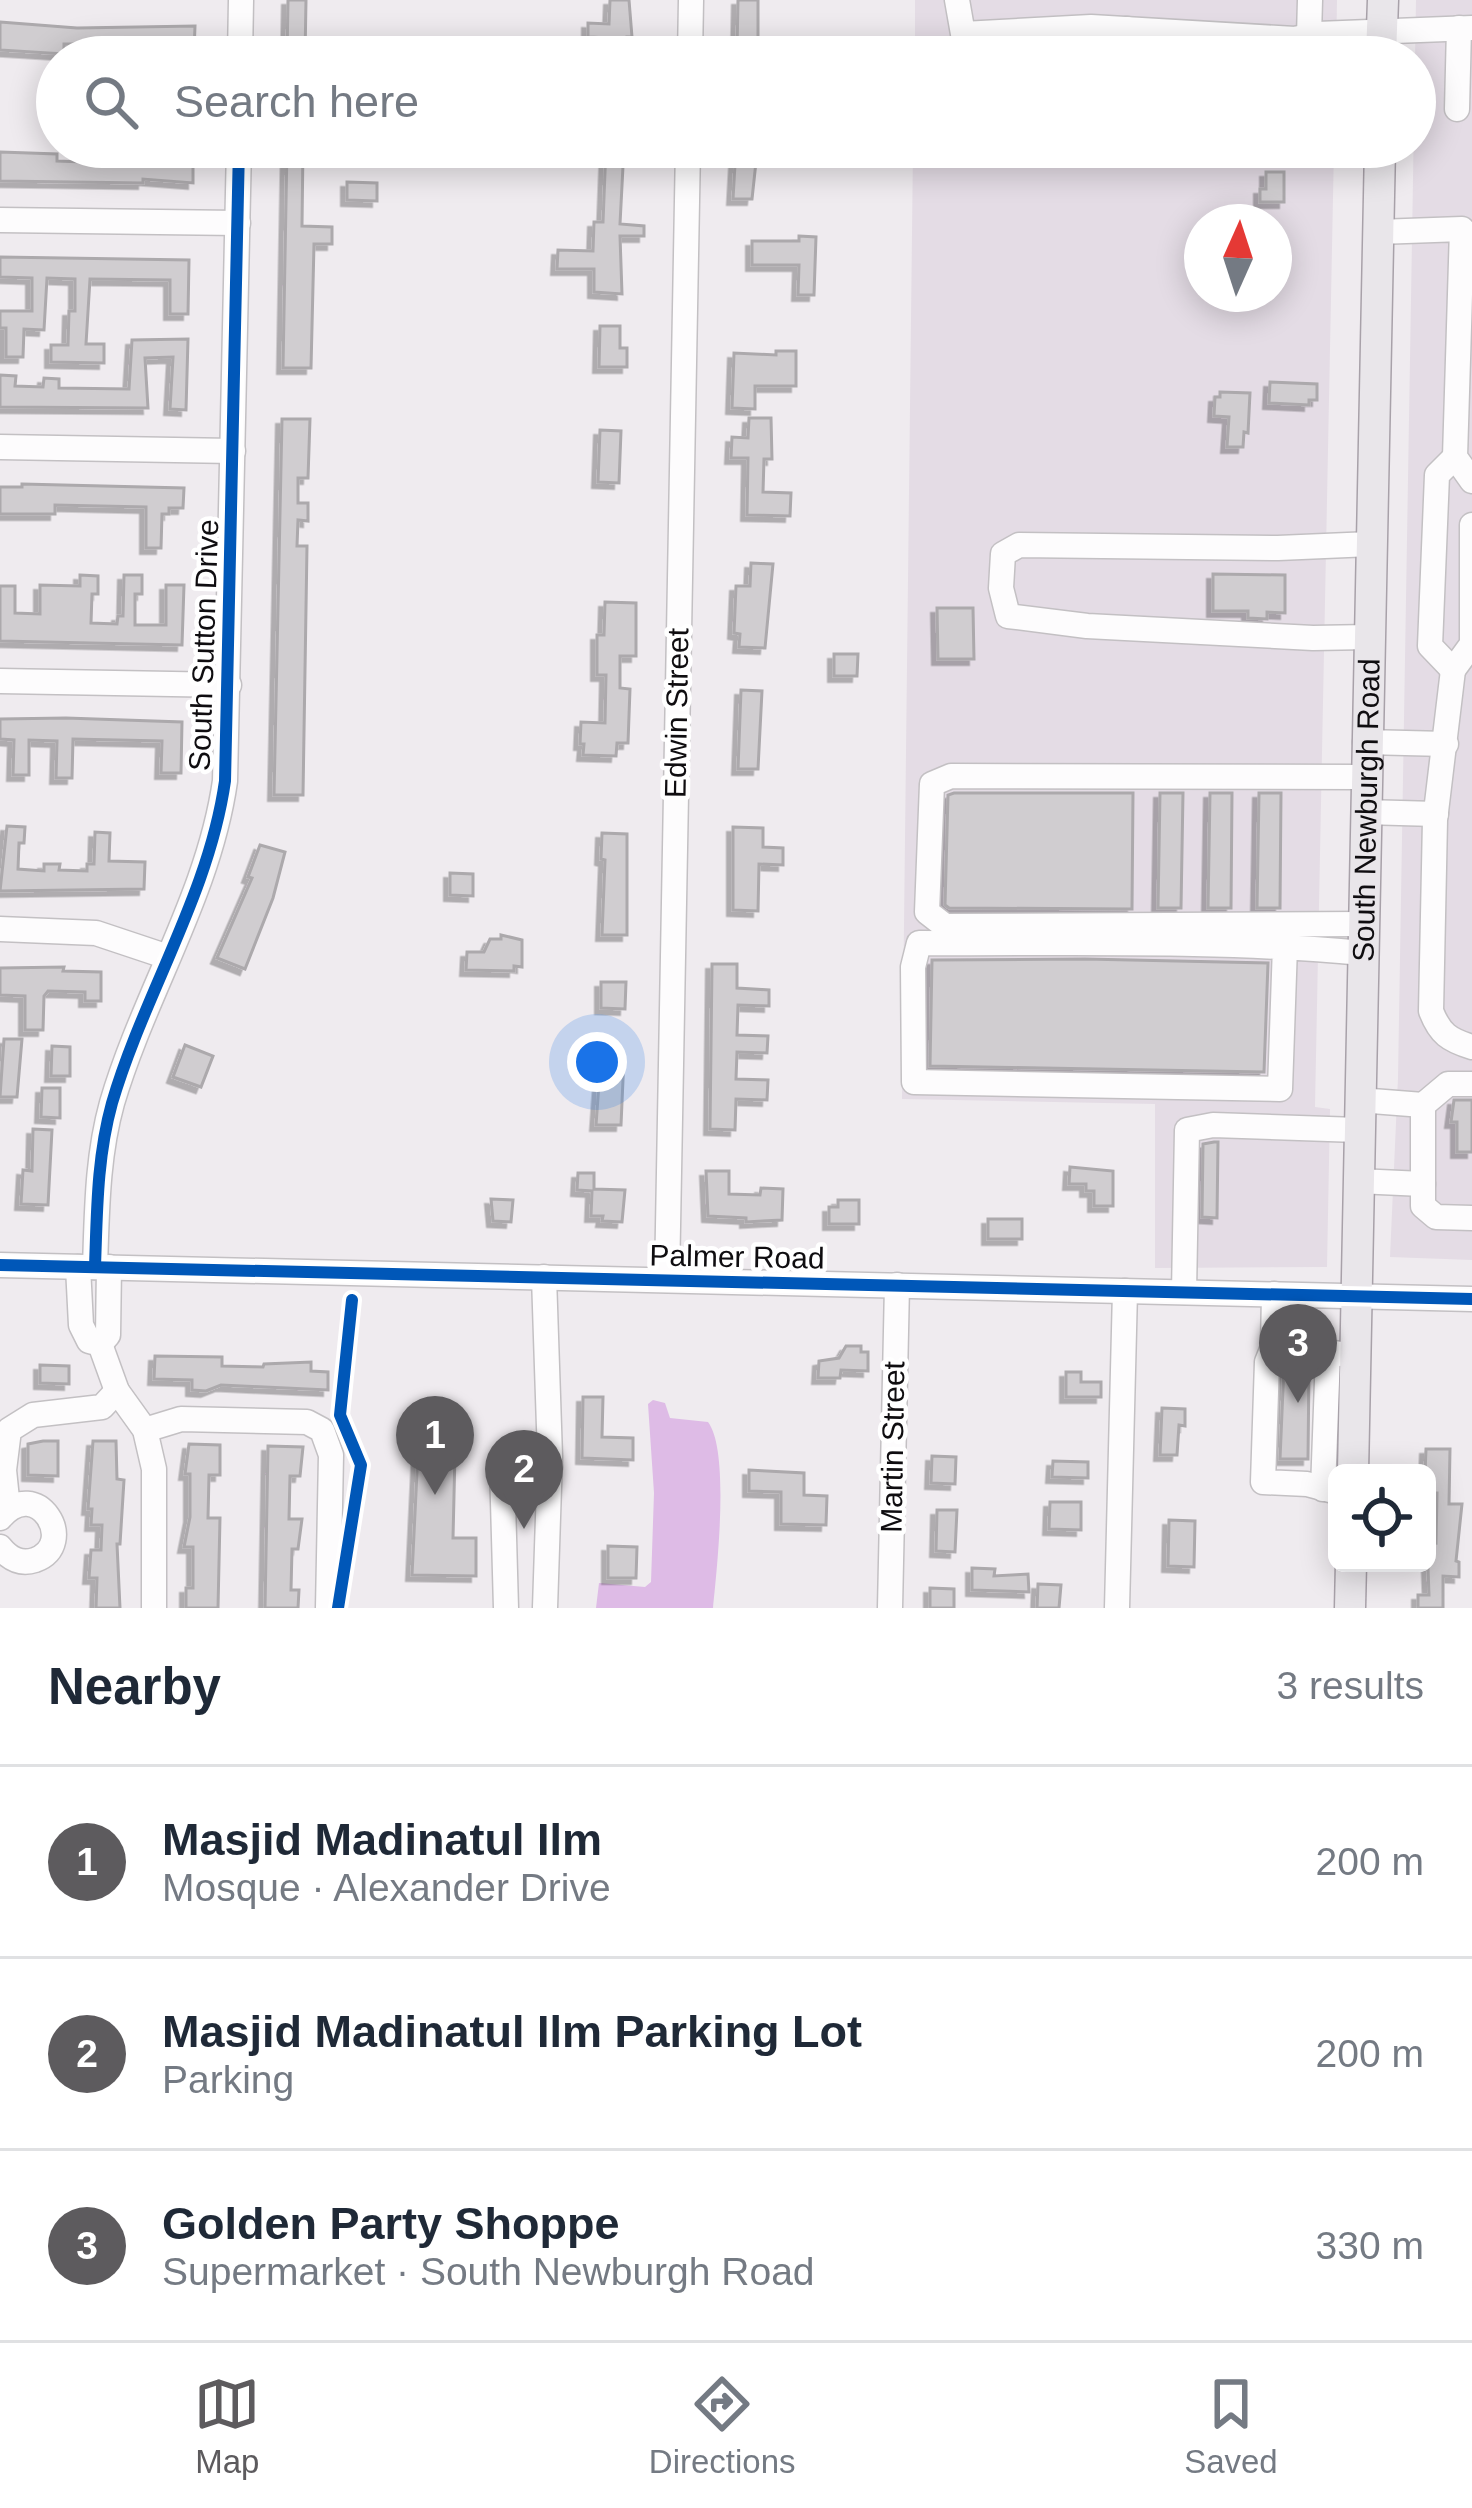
<!DOCTYPE html>
<html lang="en">
<head>
<meta charset="utf-8">
<style>
  body { margin:0; font-family:Helvetica,sans-serif; background:#f6f6f7; color:#1f2937 }
  .controls { position:absolute; right:36px; bottom:36px; display:grid; overflow:hidden; border-radius:18px; box-shadow:0 6px 30px #0003 }
  .controls button { width:108px; height:108px; display:grid; place-items:center; padding:0; border:0; border-bottom:3px solid #e0e1e3; background:#fff; color:#1f2937; font:60px sans-serif }
  .compass { position:absolute; left:1184px; top:204px; width:108px; height:108px; border-radius:50%; background:#fff; box-shadow:0 6px 30px #0003; rotate:3deg }
  .you { position:absolute; left:597px; top:1062px; width:42px; height:42px; margin:-30px; border:9px solid #fff; border-radius:50%; background:#1a73e8; box-shadow:0 0 0 18px #1a73e833 }
  .badge { display:grid; place-items:center; width:78px; height:78px; border-radius:50%; background:#5d5b5e; color:#fff; font-size:39px; font-weight:700 }
  .pin { position:absolute; translate:-50% -99px; filter:drop-shadow(0 3px 6px #0008) }
  .pin::after { content:''; position:absolute; top:63px; width:42px; height:36px; background:inherit; clip-path:polygon(0 0,100% 0,50% 100%) }
  .list { margin:0; padding:0; list-style:none }
  h2 { display:flex; justify-content:space-between; align-items:center; height:156px; margin:0; padding:0 48px; font-size:51px }
  h2 small { font-size:39px; font-weight:400; color:#747a83 }
  .list li { display:grid; grid-template-columns:78px 1fr auto; gap:36px; align-items:center; box-sizing:border-box; height:192px; padding:0 48px; border-top:3px solid #e0e1e3 }
  .list b { display:block; font-size:45px; white-space:nowrap }
  .list p { margin:0; font-size:39px; white-space:nowrap; color:#747a83 }
  .list em { font-size:39px; font-style:normal; color:#747a83 }
  .icon { flex:none; width:66px; height:66px; fill:none; stroke:currentColor; stroke-width:2; stroke-linecap:round; stroke-linejoin:round }
  .map { position:relative; flex:none; width:1472px; height:1608px; overflow:hidden }
  .search { position:absolute; background:#fff; box-shadow:0 6px 30px #0003; left:36px; right:36px; top:36px; height:132px; display:flex; align-items:center; gap:30px; box-sizing:border-box; padding:0 42px; border-radius:66px; color:#747a83; font-size:45px }
  .sheet { height:732px; background:#fff }
  nav { display:flex; justify-content:space-around; align-items:center; box-sizing:border-box; height:168px; border-top:3px solid #e0e1e3; background:#fff; font-size:33px; color:#747a83 }
  nav a { display:grid; justify-items:center; gap:6px }
  nav .on { color:#5d5b5e }
  .map>svg:first-child { display:block }
  .built { fill:#e4dce5; fill-rule:evenodd }
  .forest { fill:#debbe6 }
  .building { fill:#d0cdd0; stroke:#aca9ac; stroke-width:3; filter:url(#shadow) }
  .lines { fill:none; stroke-linecap:round; stroke-linejoin:round }
  .minor-casing { stroke:#c3c0c3; stroke-width:27 }
  .major-casing { stroke:#a8a1a9; stroke-width:33 }
  .minor { stroke:#fdfcfd; stroke-width:24 }
  .major { stroke:#e9e6ea; stroke-width:30 }
  .cycleway-casing { stroke:#fff; stroke-width:20 }
  .cycleway { stroke:#0057b8; stroke-width:12 }
  .labels { text-anchor:middle; stroke-width:9; stroke-linejoin:round; paint-order:stroke }
  .street-label { font-size:30px; fill:#0f0d10; stroke:#fff }
</style>
</head>
<body>
<div class="map">
<svg width="1472" height="1608" viewBox="0 0 1472 1608">
  <defs>
    <filter id="shadow"><feDropShadow dx="-5.5" dy="5.5" stdDeviation="0" flood-color="#0004"/></filter>
  </defs>
  <rect width="100%" height="100%" fill="#efebef"/>
  <g class="built">
    <path d="M 915,0 L 1337,0 L 1336,57 L 915,57 Z"/>
    <path d="M 1416,0 L 1472,0 L 1472,1260 L 1390,1257 L 1398,1078 Z"/>
    <path d="M 913,147 L 1334,147 L 1315,1107 L 1330,1109 L 1327,1267 L 1155,1268 L 1155,1104 L 902,1099 ZM 1202,222 L 1274,222 L 1274,294 L 1202,294 Z"/>
  </g>
  <path class="forest" d="M 653,1400 L 665,1403 L 670,1418 L 708,1422 C 730,1451 717,1568 713,1608 L 596,1608 L 599,1583 L 645,1587 L 651,1582 L 654,1493 L 648,1404 Z"/>
  <g class="building">
    <path d="M 288,0 L 306,0 L 305,57 L 287,57 Z"/>
    <path d="M 610,0 L 629,0 L 632,37 L 627,37 L 627,56 L 607,56 L 608,38 L 588,37 L 588,23 L 609,24 Z"/>
    <path d="M 738,0 L 758,0 L 758,49 L 737,49 Z"/>
    <path d="M 0,22 L 77,28 L 195,26 L 194,52 L 178,52 L 178,44 L 64,44 L 64,54 L 0,50 Z"/>
    <path d="M 287,147 L 303,147 L 302,226 L 332,227 L 332,244 L 314,244 L 311,368 L 283,368 Z"/>
    <path d="M 606,147 L 624,147 L 620,224 L 644,226 L 644,236 L 620,236 L 622,294 L 594,292 L 594,269 L 557,269 L 558,250 L 593,251 L 594,222 L 603,222 Z"/>
    <path d="M 736,147 L 750,147 L 749,162 L 756,162 L 752,199 L 733,199 Z"/>
    <path d="M 0,152 L 57,154 L 57,161 L 84,162 L 85,154 L 100,154 L 100,163 L 157,164 L 157,153 L 193,153 L 193,183 L 143,179 L 143,183 L 0,181 Z"/>
    <path d="M 1266,172 L 1284,172 L 1284,202 L 1260,202 L 1260,189 L 1266,189 Z"/>
    <path d="M 347,182 L 377,183 L 377,201 L 347,200 Z"/>
    <path d="M 799,236 L 816,237 L 814,295 L 798,295 L 799,265 L 752,265 L 752,241 L 799,241 Z"/>
    <path d="M 0,257 L 189,260 L 188,314 L 170,314 L 170,280 L 90,279 L 86,344 L 104,344 L 104,363 L 51,362 L 51,345 L 68,345 L 69,311 L 75,311 L 75,279 L 47,278 L 44,330 L 24,329 L 23,357 L 6,357 L 6,328 L 0,328 L 0,311 L 32,311 L 32,278 L 0,277 Z"/>
    <path d="M 600,326 L 620,326 L 620,348 L 627,348 L 627,367 L 599,367 Z"/>
    <path d="M 188,339 L 186,410 L 170,409 L 173,357 L 145,358 L 148,408 L 0,407 L 0,375 L 16,376 L 15,386 L 43,387 L 44,378 L 59,379 L 59,388 L 129,389 L 132,340 Z"/>
    <path d="M 776,351 L 796,351 L 796,386 L 755,386 L 755,409 L 732,408 L 734,353 L 776,355 Z"/>
    <path d="M 1270,382 L 1317,384 L 1317,400 L 1309,400 L 1309,405 L 1269,403 Z"/>
    <path d="M 1220,392 L 1250,393 L 1248,433 L 1244,432 L 1243,447 L 1227,447 L 1229,417 L 1214,416 L 1215,397 L 1220,397 Z"/>
    <path d="M 749,418 L 771,418 L 772,459 L 764,459 L 763,492 L 791,493 L 790,516 L 747,515 L 748,458 L 731,458 L 732,437 L 748,438 Z"/>
    <path d="M 282,419 L 310,419 L 308,478 L 298,478 L 298,503 L 308,503 L 308,521 L 298,520 L 297,546 L 307,546 L 303,795 L 274,795 Z"/>
    <path d="M 600,430 L 621,431 L 619,483 L 598,482 Z"/>
    <path d="M 22,484 L 184,488 L 183,508 L 169,508 L 169,514 L 162,514 L 161,548 L 146,548 L 146,507 L 55,505 L 55,514 L 0,514 L 0,487 L 22,487 Z"/>
    <path d="M 751,563 L 773,564 L 765,648 L 739,647 L 740,634 L 734,633 L 736,586 L 750,586 Z"/>
    <path d="M 1213,574 L 1285,575 L 1285,613 L 1267,612 L 1267,619 L 1248,618 L 1248,611 L 1213,611 Z"/>
    <path d="M 80,575 L 98,576 L 98,594 L 92,594 L 91,623 L 117,624 L 118,616 L 123,616 L 124,575 L 142,575 L 142,594 L 135,594 L 135,625 L 166,625 L 166,585 L 184,585 L 182,645 L 0,641 L 0,586 L 15,586 L 15,613 L 40,614 L 40,585 L 80,586 Z"/>
    <path d="M 605,602 L 636,603 L 636,656 L 620,656 L 620,688 L 630,689 L 628,743 L 617,743 L 616,756 L 583,755 L 584,744 L 580,744 L 581,722 L 605,723 L 606,675 L 597,675 L 597,635 L 604,635 Z"/>
    <path d="M 937,608 L 973,608 L 974,659 L 938,659 Z"/>
    <path d="M 834,654 L 858,654 L 857,676 L 834,676 Z"/>
    <path d="M 741,690 L 762,691 L 758,769 L 738,769 Z"/>
    <path d="M 66,718 L 182,722 L 181,773 L 161,773 L 162,741 L 73,739 L 72,778 L 56,778 L 57,741 L 29,740 L 29,775 L 13,775 L 14,740 L 0,739 L 0,719 Z"/>
    <path d="M 954,793 L 1133,793 L 1132,909 L 949,908 L 945,905 L 948,795 Z"/>
    <path d="M 1160,793 L 1183,793 L 1181,908 L 1158,908 Z"/>
    <path d="M 1210,793 L 1232,793 L 1231,908 L 1208,908 Z"/>
    <path d="M 1259,793 L 1281,793 L 1280,908 L 1257,908 Z"/>
    <path d="M 7,826 L 25,827 L 24,843 L 19,843 L 18,869 L 44,871 L 44,864 L 60,864 L 59,870 L 87,871 L 87,864 L 94,864 L 95,832 L 110,833 L 109,861 L 145,862 L 144,889 L 0,891 Z"/>
    <path d="M 733,827 L 763,828 L 763,847 L 783,848 L 783,865 L 759,864 L 758,911 L 733,910 Z"/>
    <path d="M 602,833 L 627,834 L 627,935 L 602,935 L 605,860 L 601,859 Z"/>
    <path d="M 260,845 L 285,852 L 273,898 L 245,969 L 217,958 L 252,878 L 248,877 Z"/>
    <path d="M 450,873 L 473,874 L 473,896 L 450,895 Z"/>
    <path d="M 501,935 L 522,940 L 522,967 L 514,966 L 514,971 L 466,970 L 467,952 L 484,952 L 490,939 L 501,939 Z"/>
    <path d="M 1085,959 L 1268,963 L 1264,1072 L 930,1066 L 932,960 Z"/>
    <path d="M 712,964 L 737,964 L 737,988 L 769,990 L 769,1006 L 738,1005 L 737,1035 L 768,1036 L 767,1053 L 737,1052 L 736,1079 L 768,1080 L 767,1100 L 736,1099 L 735,1130 L 710,1129 Z"/>
    <path d="M 64,967 L 63,971 L 101,972 L 101,1001 L 85,1001 L 85,992 L 48,991 L 44,996 L 43,1030 L 25,1030 L 25,996 L 0,995 L 0,968 Z"/>
    <path d="M 601,982 L 626,982 L 625,1009 L 601,1008 Z"/>
    <path d="M 4,1039 L 22,1039 L 17,1097 L 0,1097 Z"/>
    <path d="M 185,1045 L 213,1056 L 201,1087 L 173,1077 Z"/>
    <path d="M 52,1046 L 70,1047 L 70,1076 L 51,1076 Z"/>
    <path d="M 601,1056 L 624,1057 L 621,1125 L 596,1125 Z"/>
    <path d="M 42,1088 L 60,1088 L 60,1118 L 41,1117 Z"/>
    <path d="M 1454,1100 L 1472,1100 L 1472,1152 L 1457,1152 L 1457,1122 L 1451,1122 Z"/>
    <path d="M 33,1129 L 52,1130 L 48,1205 L 21,1204 L 23,1170 L 32,1171 Z"/>
    <path d="M 1214,1142 L 1218,1142 L 1217,1218 L 1202,1217 L 1203,1144 Z"/>
    <path d="M 1070,1167 L 1113,1171 L 1113,1206 L 1094,1206 L 1094,1191 L 1086,1191 L 1086,1184 L 1069,1184 Z"/>
    <path d="M 706,1171 L 729,1171 L 729,1194 L 760,1195 L 761,1188 L 783,1189 L 782,1220 L 746,1222 L 746,1218 L 708,1216 Z"/>
    <path d="M 578,1173 L 594,1173 L 594,1189 L 625,1190 L 622,1222 L 602,1221 L 603,1216 L 591,1216 L 592,1191 L 577,1190 Z"/>
    <path d="M 491,1199 L 513,1200 L 511,1222 L 493,1221 Z"/>
    <path d="M 838,1200 L 859,1200 L 859,1224 L 829,1224 L 829,1207 L 838,1207 Z"/>
    <rect x="988" y="1219" width="34" height="20"/>
    <path d="M 846,1346 L 861,1346 L 861,1352 L 868,1352 L 868,1371 L 841,1370 L 840,1378 L 818,1378 L 819,1361 L 839,1358 Z"/>
    <path d="M 155,1356 L 222,1357 L 222,1366 L 263,1367 L 264,1364 L 311,1362 L 311,1371 L 328,1372 L 328,1390 L 221,1385 L 206,1391 L 192,1390 L 192,1380 L 154,1379 Z"/>
    <path d="M 40,1365 L 69,1366 L 69,1384 L 40,1383 Z"/>
    <path d="M 1284,1365 L 1309,1367 L 1308,1459 L 1280,1459 Z"/>
    <path d="M 1066,1372 L 1081,1372 L 1081,1382 L 1101,1382 L 1101,1397 L 1066,1397 Z"/>
    <path d="M 583,1397 L 603,1397 L 602,1437 L 633,1438 L 633,1460 L 582,1458 Z"/>
    <path d="M 1162,1408 L 1185,1409 L 1185,1426 L 1179,1425 L 1177,1455 L 1160,1455 Z"/>
    <path d="M 43,1441 L 58,1441 L 58,1476 L 28,1475 L 28,1444 Z"/>
    <path d="M 93,1441 L 116,1441 L 117,1479 L 124,1480 L 120,1544 L 117,1544 L 120,1608 L 96,1608 L 97,1578 L 89,1578 L 91,1550 L 101,1550 L 102,1525 L 91,1525 L 92,1509 L 88,1509 Z"/>
    <path d="M 189,1444 L 220,1445 L 220,1475 L 209,1475 L 208,1518 L 220,1518 L 218,1608 L 186,1608 L 186,1588 L 193,1588 L 193,1547 L 184,1547 L 190,1517 L 190,1474 L 185,1474 Z"/>
    <path d="M 268,1446 L 303,1447 L 300,1476 L 290,1476 L 289,1519 L 302,1519 L 298,1549 L 292,1549 L 291,1590 L 299,1590 L 298,1608 L 265,1608 Z"/>
    <path d="M 1426,1449 L 1450,1449 L 1449,1504 L 1462,1504 L 1456,1561 L 1459,1562 L 1459,1577 L 1443,1576 L 1443,1608 L 1418,1608 L 1418,1595 L 1429,1595 L 1427,1542 L 1436,1543 L 1437,1493 L 1431,1493 L 1432,1479 L 1427,1479 L 1425,1473 Z"/>
    <path d="M 418,1451 L 455,1453 L 453,1538 L 476,1538 L 476,1576 L 412,1575 Z"/>
    <path d="M 932,1456 L 956,1457 L 955,1484 L 931,1483 Z"/>
    <path d="M 1053,1461 L 1088,1462 L 1088,1478 L 1052,1477 Z"/>
    <path d="M 749,1470 L 804,1473 L 804,1495 L 827,1496 L 826,1525 L 781,1524 L 781,1492 L 749,1491 Z"/>
    <path d="M 1050,1502 L 1081,1502 L 1081,1530 L 1049,1529 Z"/>
    <path d="M 937,1510 L 957,1510 L 955,1552 L 936,1551 Z"/>
    <path d="M 1169,1520 L 1195,1521 L 1194,1567 L 1168,1566 Z"/>
    <path d="M 608,1546 L 637,1547 L 636,1578 L 608,1578 Z"/>
    <path d="M 972,1568 L 995,1569 L 994,1576 L 1028,1574 L 1029,1592 L 972,1590 Z"/>
    <path d="M 1038,1584 L 1061,1585 L 1059,1608 L 1037,1608 Z"/>
    <path d="M 930,1588 L 954,1589 L 954,1608 L 930,1608 Z"/>
  </g>
  <g class="lines">
    <g class="minor-casing">
      <g id="minor">
        <path d="M 957,0 L 963,34 L 1091,27 L 1295,39 L 1317,34 L 1472,28"/>
        <path d="M 1309,36 L 1310,0"/>
        <path d="M 240,57 L 241,0"/>
        <path d="M 690,57 L 691,0"/>
        <path d="M 1127,57 L 1127,29"/>
        <path d="M 1457,109 L 1459,28"/>
        <path d="M 0,220 L 238,223"/>
        <path d="M 1378,232 L 1462,229 L 1455,457 L 1472,481"/>
        <path d="M 0,447 L 233,451"/>
        <path d="M 1455,457 L 1437,475 L 1430,646 L 1453,670 L 1472,644 L 1472,525"/>
        <path d="M 1369,637 L 1313,638 L 1087,626 L 1008,616 L 1001,588 L 1003,554 L 1019,545 L 1278,548 L 1371,544"/>
        <path d="M 1453,670 L 1435,820 L 1431,1011 C 1440,1034 1449,1040 1472,1047"/>
        <path d="M 0,681 L 229,685"/>
        <path d="M 1365,742 L 1446,744"/>
        <path d="M 1364,812 L 1436,814"/>
        <path d="M 1363,924 L 945,926 L 927,912 L 932,784 L 951,776 L 1364,777"/>
        <path d="M 0,929 L 96,933 L 168,957"/>
        <path d="M 1285,946 L 1280,1089 L 914,1082 L 913,967 L 919,943 C 1067,944 1215,939 1362,953"/>
        <path d="M 1359,1100 L 1423,1105 L 1448,1084 L 1472,1084"/>
        <path d="M 1423,1105 L 1423,1206 L 1436,1217 L 1472,1218"/>
        <path d="M 1357,1181 L 1423,1184"/>
        <path d="M 0,1265 L 1472,1299"/>
        <path d="M 78,1267 L 81,1325 L 89,1341 L 100,1344 L 117,1391 L 145,1430 L 154,1469 L 154,1608"/>
        <path d="M 95,1267 C 97,1211 97,1157 112,1103 C 144,994 209,894 225,781 L 239,147"/>
        <path d="M 544,1277 L 550,1457 L 545,1608"/>
        <path d="M 667,1280 L 688,147"/>
        <path d="M 1184,1292 L 1187,1130 L 1213,1125 L 1358,1130"/>
        <path d="M 1274,1294 L 1273,1347 L 1267,1362 L 1263,1482 L 1307,1484 L 1337,1492"/>
        <path d="M 100,1344 L 108,1335 L 109,1267"/>
        <path d="M 1273,1347 L 1342,1354"/>
        <path d="M 145,1430 L 181,1419 L 307,1422 L 322,1430 L 331,1455 L 328,1608"/>
        <path d="M 1323,1489 L 1328,1354"/>
        <path d="M 8,1509 L 4,1470 L 9,1430 L 33,1415 L 102,1407 L 117,1391"/>
        <path d="M 0,1518 C 37,1474 79,1544 35,1560 C 20,1565 9,1558 0,1547"/>
        <path d="M 506,1608 L 502,1466 L 550,1467"/>
        <path d="M 890,1608 L 897,1285"/>
        <path d="M 1117,1608 L 1125,1291"/>
      </g>
    </g>
    <g class="major-casing">
      <g id="major">
        <path d="M 1381,57 L 1383,0"/>
        <path id="s1" d="M 1353,1473 L 1380,147"/>
        <path d="M 1350,1608 L 1351,1563"/>
      </g>
    </g>
    <use href="#minor" class="minor"/>
    <use href="#major" class="major"/>
    <g class="cycleway-casing">
      <g id="cycleway">
        <path d="M 0,1265 L 1472,1299"/>
        <path d="M 95,1267 C 97,1211 97,1157 112,1103 C 144,994 209,894 225,781 L 239,147"/>
        <path d="M 338,1608 L 361,1465 L 340,1415 L 352,1300"/>
      </g>
    </g>
    <use href="#cycleway" class="cycleway"/>
  </g>
  <g class="labels">
    <g class="street-label">
      <text transform="translate(204 645) rotate(-88)" y="10">South Sutton Drive</text>
      <text transform="translate(677 713) rotate(-89)" y="10">Edwin Street</text>
      <text dy="10" stroke="none"><textPath href="#s1" startOffset="663">South Newburgh Road</textPath></text>
      <text transform="translate(737 1257) rotate(1)" y="10">Palmer Road</text>
      <text transform="translate(893 1447) rotate(-89)" y="10">Martin Street</text>
    </g>
  </g>
</svg>
<div class="controls">
<button><svg class="icon" aria-label="locate" viewBox="0 0 24 24"><circle cx="12" cy="12" r="6"/><path d="M12 2v4M12 18v4M2 12h4M18 12h4"/></svg></button>
</div>
<svg class="compass" viewBox="-18 -18 36 36"><path d="M0-13l5 13h-10z" fill="#e53935"/><path d="M0 13l5-13h-10z" fill="#747a83"/></svg>
<div class="you"></div>
<div class="pin badge" style="left:435px;top:1495px">1</div>
<div class="pin badge" style="left:524px;top:1529px">2</div>
<div class="pin badge" style="left:1298px;top:1403px">3</div>
<div class="search"><svg class="icon" aria-label="search" viewBox="0 0 24 24"><circle cx="10" cy="10" r="6"/><path d="M15 15l6 6"/></svg>Search here</div>
</div>
<section class="sheet">
<h2>Nearby<small>3 results</small></h2>
<ul class="list">
<li><span class="badge">1</span><div><b>Masjid Madinatul Ilm</b><p>Mosque · Alexander Drive</p></div><em>200 m</em></li>
<li><span class="badge">2</span><div><b>Masjid Madinatul Ilm Parking Lot</b><p>Parking</p></div><em>200 m</em></li>
<li><span class="badge">3</span><div><b>Golden Party Shoppe</b><p>Supermarket · South Newburgh Road</p></div><em>330 m</em></li>
</ul>
</section>
<nav>
<a class="on"><svg class="icon" aria-label="map" viewBox="0 0 24 24"><path d="M3 6l6-2 6 2 6-2v14l-6 2-6-2-6 2zM9 4v14M15 6v14"/></svg>Map</a>
<a><svg class="icon" aria-label="directions" viewBox="0 0 24 24"><path d="M12 3l9 9-9 9-9-9zM9 14v-3h6M13 9l2 2-2 2"/></svg>Directions</a>
<a><svg class="icon" aria-label="saved" viewBox="0 0 24 24"><path d="M7 4h10v16l-5-4-5 4z"/></svg>Saved</a>
</nav>
</body>
</html>
